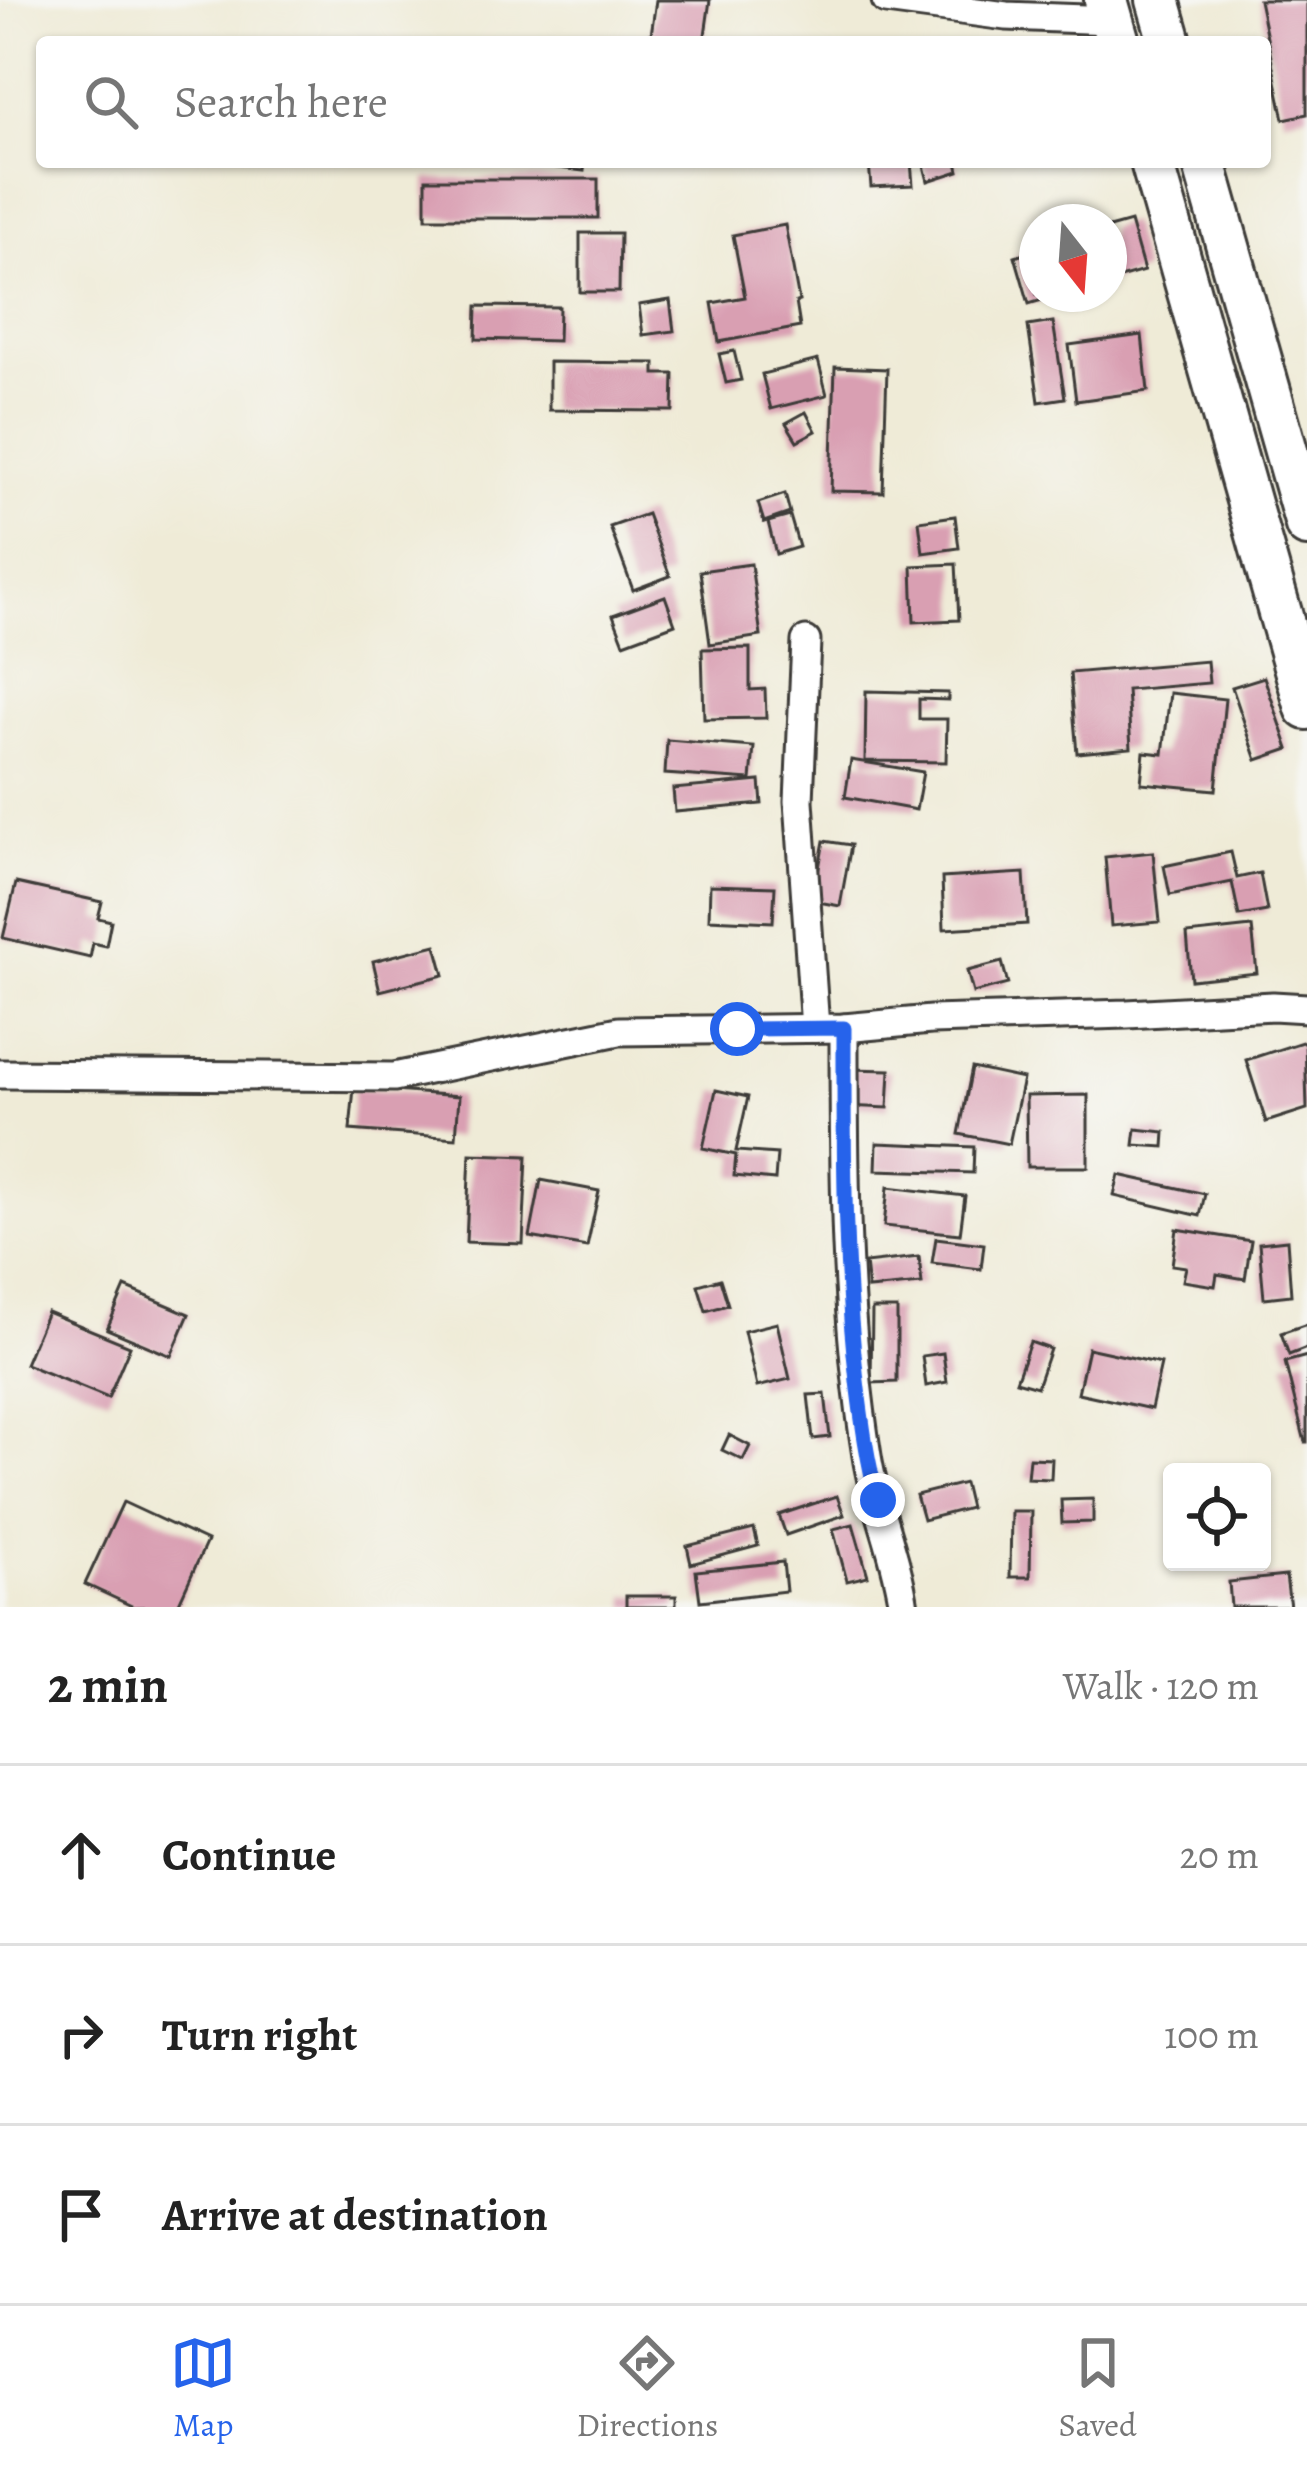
<!DOCTYPE html>
<html lang="en">
<head>
<meta charset="utf-8">
<style>
  body { margin:0; font-family:Alegreya,serif; background:#f2f2f2; color:#222 }
  .controls { position:absolute; right:36px; bottom:36px; display:grid; overflow:hidden; border-radius:12px; box-shadow:0 3px 9px #0004 }
  .controls button { width:108px; height:108px; display:grid; place-items:center; padding:0; border:0; border-bottom:3px solid #e0e0e0; background:#fff; color:#222; font:60px sans-serif }
  .compass { position:absolute; left:1019px; top:204px; width:108px; height:108px; border-radius:50%; background:#fff; box-shadow:0 3px 9px #0004; rotate:163deg }
  .stop { position:absolute; width:36px; height:36px; margin:-27px; border:9px solid #2563eb; border-radius:50%; background:#fff }
  .stop.end { background:#2563eb; border-color:#fff; box-shadow:0 3px 12px #0008 }
  .list { margin:0; padding:0; list-style:none }
  h2 { display:flex; justify-content:space-between; align-items:center; height:156px; margin:0; padding:0 48px; font-size:51px }
  h2 small { font-size:39px; font-weight:400; color:#767676 }
  .list li { display:grid; grid-template-columns:78px 1fr auto; gap:36px; align-items:center; box-sizing:border-box; height:180px; padding:0 48px; border-top:3px solid #e0e0e0 }
  .list b { display:block; font-size:45px; white-space:nowrap }
  .list em { font-size:39px; font-style:normal; color:#767676 }
  .icon { flex:none; width:66px; height:66px; fill:none; stroke:currentColor; stroke-width:2; stroke-linecap:round; stroke-linejoin:round }
  .map { position:relative; flex:none; width:1307px; height:1607px; overflow:hidden }
  .search { position:absolute; background:#fff; box-shadow:0 3px 9px #0004; left:36px; right:36px; top:36px; height:132px; display:flex; align-items:center; gap:30px; box-sizing:border-box; padding:0 42px; border-radius:12px; color:#767676; font-size:45px }
  .sheet { height:696px; background:#fff }
  nav { display:flex; justify-content:space-around; align-items:center; box-sizing:border-box; height:168px; border-top:3px solid #e0e0e0; background:#fff; font-size:33px; color:#767676 }
  nav a { display:grid; justify-items:center; gap:6px }
  nav .on { color:#2563eb }
  .map>svg:first-child { display:block }
  .building { fill:#d99fb2 }
  .lines { fill:none; stroke-linecap:round; stroke-linejoin:round }
  .street-casing { stroke:#3c3b38; stroke-width:33 }
  .primary-casing { stroke:#3c3b38; stroke-width:48 }
  .street { stroke:#fff; stroke-width:27 }
  .primary { stroke:#fff; stroke-width:42 }
  .route { stroke:#2563eb; stroke-width:15 }
</style>
</head>
<body>
<div class="map">
<svg width="1307" height="1607" viewBox="0 0 1307 1607">
  <rect width="100%" height="100%" fill="#f6f6f2"/>
  <filter id="ink" filterUnits="userSpaceOnUse"><feTurbulence type="fractalNoise" baseFrequency=".00833" numOctaves="2"/><feDisplacementMap in="SourceGraphic" scale="24" xChannelSelector="R" yChannelSelector="G"/><feConvolveMatrix kernelMatrix="1 2 1 2 8 2 1 2 1" color-interpolation-filters="sRGB"/></filter>
  <filter id="wash" filterUnits="userSpaceOnUse"><feTurbulence type="fractalNoise" baseFrequency=".004" numOctaves="4" result="noise"/><feDisplacementMap in="SourceGraphic" scale="48" xChannelSelector="R" yChannelSelector="G"/><feGaussianBlur stdDeviation="2.7" result="paint"/><feColorMatrix in="noise" values="0 0 0 0 0 0 0 0 0 0 0 0 0 0 0 0 0 1.4 0 .05"/><feComposite in="paint" operator="in"/></filter>
  <g filter="url(#wash)">
    <rect width="100%" height="100%" fill="#efebd7"/>
    <g id="blocks">
      <g class="building">
        <path d="M 656,0 L 710,0 L 704,42 L 650,42 Z"/>
        <path d="M 1259,0 L 1307,0 L 1307,114 L 1284,119 Z"/>
        <path d="M 533,162 L 585,162 L 584,171 L 533,165 Z"/>
        <path d="M 869,162 L 911,162 L 913,185 L 871,187 Z"/>
        <path d="M 923,162 L 957,162 L 959,171 L 928,181 Z"/>
        <rect x="426" y="179" width="172" height="39"/>
        <path d="M 1130,222 L 1144,271 L 1109,281 L 1109,228 Z"/>
        <path d="M 785,225 L 799,301 L 796,302 L 800,327 L 719,342 L 712,303 L 745,297 L 733,235 Z"/>
        <path d="M 580,233 L 620,233 L 619,292 L 580,292 Z"/>
        <path d="M 1037,249 L 1037,294 L 1059,295 L 1029,304 L 1015,256 Z"/>
        <path d="M 670,300 L 674,331 L 643,335 L 639,305 Z"/>
        <path d="M 477,306 L 559,307 L 558,341 L 476,339 Z"/>
        <path d="M 1053,322 L 1065,398 L 1039,402 L 1028,326 Z"/>
        <path d="M 1142,335 L 1148,391 L 1076,401 L 1069,345 Z"/>
        <path d="M 734,351 L 741,380 L 726,383 L 719,354 Z"/>
        <path d="M 818,360 L 827,395 L 771,409 L 762,374 Z"/>
        <path d="M 549,362 L 655,363 L 655,374 L 674,374 L 673,411 L 549,410 Z"/>
        <path d="M 835,367 L 887,369 L 883,492 L 831,491 Z"/>
        <path d="M 806,412 L 816,431 L 797,441 L 786,423 Z"/>
        <path d="M 785,494 L 790,513 L 764,522 L 758,503 Z"/>
        <path d="M 647,514 L 670,576 L 633,590 L 610,527 Z"/>
        <path d="M 790,516 L 799,547 L 776,554 L 768,522 Z"/>
        <path d="M 955,516 L 959,548 L 923,553 L 919,521 Z"/>
        <path d="M 751,564 L 761,636 L 710,644 L 700,571 Z"/>
        <path d="M 956,564 L 959,620 L 914,622 L 912,566 Z"/>
        <path d="M 665,596 L 675,624 L 624,643 L 613,615 Z"/>
        <path d="M 750,648 L 750,690 L 765,689 L 766,718 L 704,719 L 702,649 Z"/>
        <path d="M 1207,661 L 1209,683 L 1127,690 L 1131,748 L 1077,753 L 1070,673 Z"/>
        <path d="M 1264,677 L 1289,749 L 1257,760 L 1232,687 Z"/>
        <path d="M 866,691 L 948,693 L 948,700 L 919,699 L 919,719 L 947,719 L 946,762 L 865,761 Z"/>
        <path d="M 1170,693 L 1225,699 L 1216,790 L 1141,783 L 1144,752 L 1163,754 Z"/>
        <path d="M 667,740 L 754,747 L 751,780 L 665,774 Z"/>
        <path d="M 851,760 L 923,772 L 916,810 L 845,797 Z"/>
        <path d="M 760,781 L 762,804 L 675,812 L 673,789 Z"/>
        <path d="M 824,841 L 851,845 L 840,906 L 813,901 Z"/>
        <path d="M 1153,852 L 1160,922 L 1111,926 L 1105,857 Z"/>
        <path d="M 1231,852 L 1237,878 L 1260,873 L 1267,911 L 1239,916 L 1232,882 L 1170,895 L 1164,866 Z"/>
        <path d="M 1024,873 L 1027,924 L 944,929 L 942,878 Z"/>
        <path d="M 16,883 L 102,902 L 98,918 L 111,921 L 106,946 L 93,943 L 90,958 L 3,938 Z"/>
        <path d="M 710,885 L 775,887 L 773,922 L 709,919 Z"/>
        <path d="M 1252,927 L 1257,973 L 1191,980 L 1187,934 Z"/>
        <path d="M 436,945 L 444,975 L 380,991 L 373,961 Z"/>
        <path d="M 1002,962 L 1008,984 L 973,993 L 967,971 Z"/>
        <path d="M 1305,1041 L 1307,1109 L 1266,1122 L 1246,1060 Z"/>
        <path d="M 972,1068 L 1023,1079 L 1009,1144 L 959,1134 Z"/>
        <path d="M 848,1069 L 890,1070 L 888,1108 L 846,1106 Z"/>
        <path d="M 354,1088 L 459,1096 L 456,1138 L 350,1130 Z"/>
        <path d="M 716,1090 L 748,1097 L 736,1151 L 777,1154 L 775,1180 L 734,1176 L 736,1155 L 703,1148 Z"/>
        <path d="M 1088,1095 L 1088,1167 L 1027,1167 L 1026,1096 Z"/>
        <path d="M 1136,1129 L 1165,1132 L 1164,1147 L 1134,1145 Z"/>
        <path d="M 877,1143 L 974,1147 L 973,1173 L 876,1170 Z"/>
        <path d="M 470,1154 L 527,1156 L 523,1244 L 466,1242 Z"/>
        <path d="M 1119,1175 L 1205,1194 L 1200,1216 L 1114,1196 Z"/>
        <path d="M 541,1180 L 599,1191 L 587,1247 L 530,1237 Z"/>
        <path d="M 888,1187 L 965,1196 L 960,1234 L 884,1226 Z"/>
        <path d="M 1177,1229 L 1251,1241 L 1245,1279 L 1217,1274 L 1215,1286 L 1183,1281 L 1186,1267 L 1172,1265 Z"/>
        <path d="M 936,1238 L 984,1244 L 981,1269 L 932,1263 Z"/>
        <path d="M 1287,1240 L 1291,1295 L 1264,1298 L 1259,1243 Z"/>
        <path d="M 919,1257 L 922,1284 L 868,1289 L 865,1263 Z"/>
        <path d="M 720,1279 L 728,1305 L 706,1311 L 698,1285 Z"/>
        <path d="M 125,1287 L 189,1314 L 171,1356 L 107,1329 Z"/>
        <path d="M 872,1309 L 897,1309 L 897,1382 L 871,1383 Z"/>
        <path d="M 47,1312 L 130,1346 L 108,1398 L 25,1364 Z"/>
        <path d="M 777,1323 L 790,1379 L 757,1387 L 744,1331 Z"/>
        <path d="M 1307,1324 L 1307,1348 L 1289,1355 L 1281,1333 Z"/>
        <path d="M 1030,1342 L 1050,1349 L 1037,1387 L 1016,1381 Z"/>
        <path d="M 1088,1348 L 1161,1364 L 1151,1409 L 1078,1393 Z"/>
        <path d="M 943,1353 L 947,1382 L 926,1386 L 922,1356 Z"/>
        <path d="M 1307,1356 L 1307,1442 L 1305,1442 L 1285,1362 Z"/>
        <path d="M 825,1394 L 830,1437 L 813,1439 L 808,1395 Z"/>
        <path d="M 729,1435 L 750,1446 L 743,1460 L 722,1450 Z"/>
        <path d="M 1029,1458 L 1052,1459 L 1051,1479 L 1027,1478 Z"/>
        <path d="M 964,1483 L 970,1508 L 923,1520 L 916,1495 Z"/>
        <path d="M 837,1496 L 844,1515 L 786,1535 L 779,1515 Z"/>
        <path d="M 1093,1499 L 1093,1522 L 1062,1523 L 1061,1500 Z"/>
        <path d="M 123,1502 L 207,1541 L 177,1607 L 134,1607 L 85,1584 Z"/>
        <path d="M 1011,1511 L 1031,1511 L 1030,1577 L 1010,1577 Z"/>
        <path d="M 853,1524 L 868,1576 L 847,1581 L 833,1529 Z"/>
        <path d="M 754,1529 L 758,1546 L 691,1564 L 687,1546 Z"/>
        <path d="M 783,1562 L 786,1591 L 700,1601 L 696,1571 Z"/>
        <path d="M 1286,1576 L 1290,1607 L 1231,1607 L 1229,1582 Z"/>
        <rect x="626" y="1596" width="50" height="11"/>
      </g>
    </g>
  </g>
  <g filter="url(#ink)">
    <use href="#blocks" fill-opacity="0" stroke="#3c3b38" stroke-width="3"/>
    <g class="lines">
      <g class="street-casing">
        <g id="street">
          <path d="M 886,0 L 1006,16 L 1112,20"/>
          <path d="M 806,641 L 799,801 L 815,1028"/>
          <path d="M 844,1028 C 844,1171 844,1314 867,1456 C 875,1508 897,1555 904,1607"/>
          <path d="M 0,1074 L 394,1077 L 619,1031 L 844,1028 L 931,1020 L 1127,1014 L 1273,1006 L 1307,1008"/>
        </g>
      </g>
      <g class="primary-casing">
        <g id="primary">
          <path d="M 1106,0 L 1118,42"/>
          <path d="M 1158,0 L 1170,42"/>
          <path d="M 1152,162 L 1307,708"/>
          <path d="M 1204,162 L 1307,525"/>
        </g>
      </g>
      <use href="#street" class="street"/>
      <use href="#primary" class="primary"/>
    </g>
  </g>
  <g class="lines" filter="url(#ink)">
    <path class="route" d="M 737,1029 L 844,1028 C 844,1146 843,1264 857,1381 C 862,1422 867,1461 878,1500"/>
  </g>
</svg>
<div class="controls">
<button><svg class="icon" aria-label="locate" viewBox="0 0 24 24"><circle cx="12" cy="12" r="6"/><path d="M12 2v4M12 18v4M2 12h4M18 12h4"/></svg></button>
</div>
<svg class="compass" viewBox="-18 -18 36 36"><path d="M0-13l5 13h-10z" fill="#e53935"/><path d="M0 13l5-13h-10z" fill="#767676"/></svg>
<div class="stop" style="left:737px;top:1029px"></div>
<div class="stop end" style="left:878px;top:1500px"></div>
<div class="search"><svg class="icon" aria-label="search" viewBox="0 0 24 24"><circle cx="10" cy="10" r="6"/><path d="M15 15l6 6"/></svg>Search here</div>
</div>
<section class="sheet">
<h2>2 min<small>Walk · 120 m</small></h2>
<ul class="list">
<li><svg class="icon" aria-label="ahead" viewBox="0 0 24 24"><path d="M12 20V5M6 11l6-6 6 6"/></svg><div><b>Continue</b></div><em>20 m</em></li>
<li><svg class="icon" aria-label="right" viewBox="0 0 24 24"><path d="M7 20v-9h11M14 6l5 5-5 5"/></svg><div><b>Turn right</b></div><em>100 m</em></li>
<li><svg class="icon" aria-label="arrive" viewBox="0 0 24 24"><path d="M6 21V4h12l-3 4 3 4H6"/></svg><div><b>Arrive at destination</b></div></li>
</ul>
</section>
<nav>
<a class="on"><svg class="icon" aria-label="map" viewBox="0 0 24 24"><path d="M3 6l6-2 6 2 6-2v14l-6 2-6-2-6 2zM9 4v14M15 6v14"/></svg>Map</a>
<a><svg class="icon" aria-label="directions" viewBox="0 0 24 24"><path d="M12 3l9 9-9 9-9-9zM9 14v-3h6M13 9l2 2-2 2"/></svg>Directions</a>
<a><svg class="icon" aria-label="saved" viewBox="0 0 24 24"><path d="M7 4h10v16l-5-4-5 4z"/></svg>Saved</a>
</nav>
</body>
</html>
